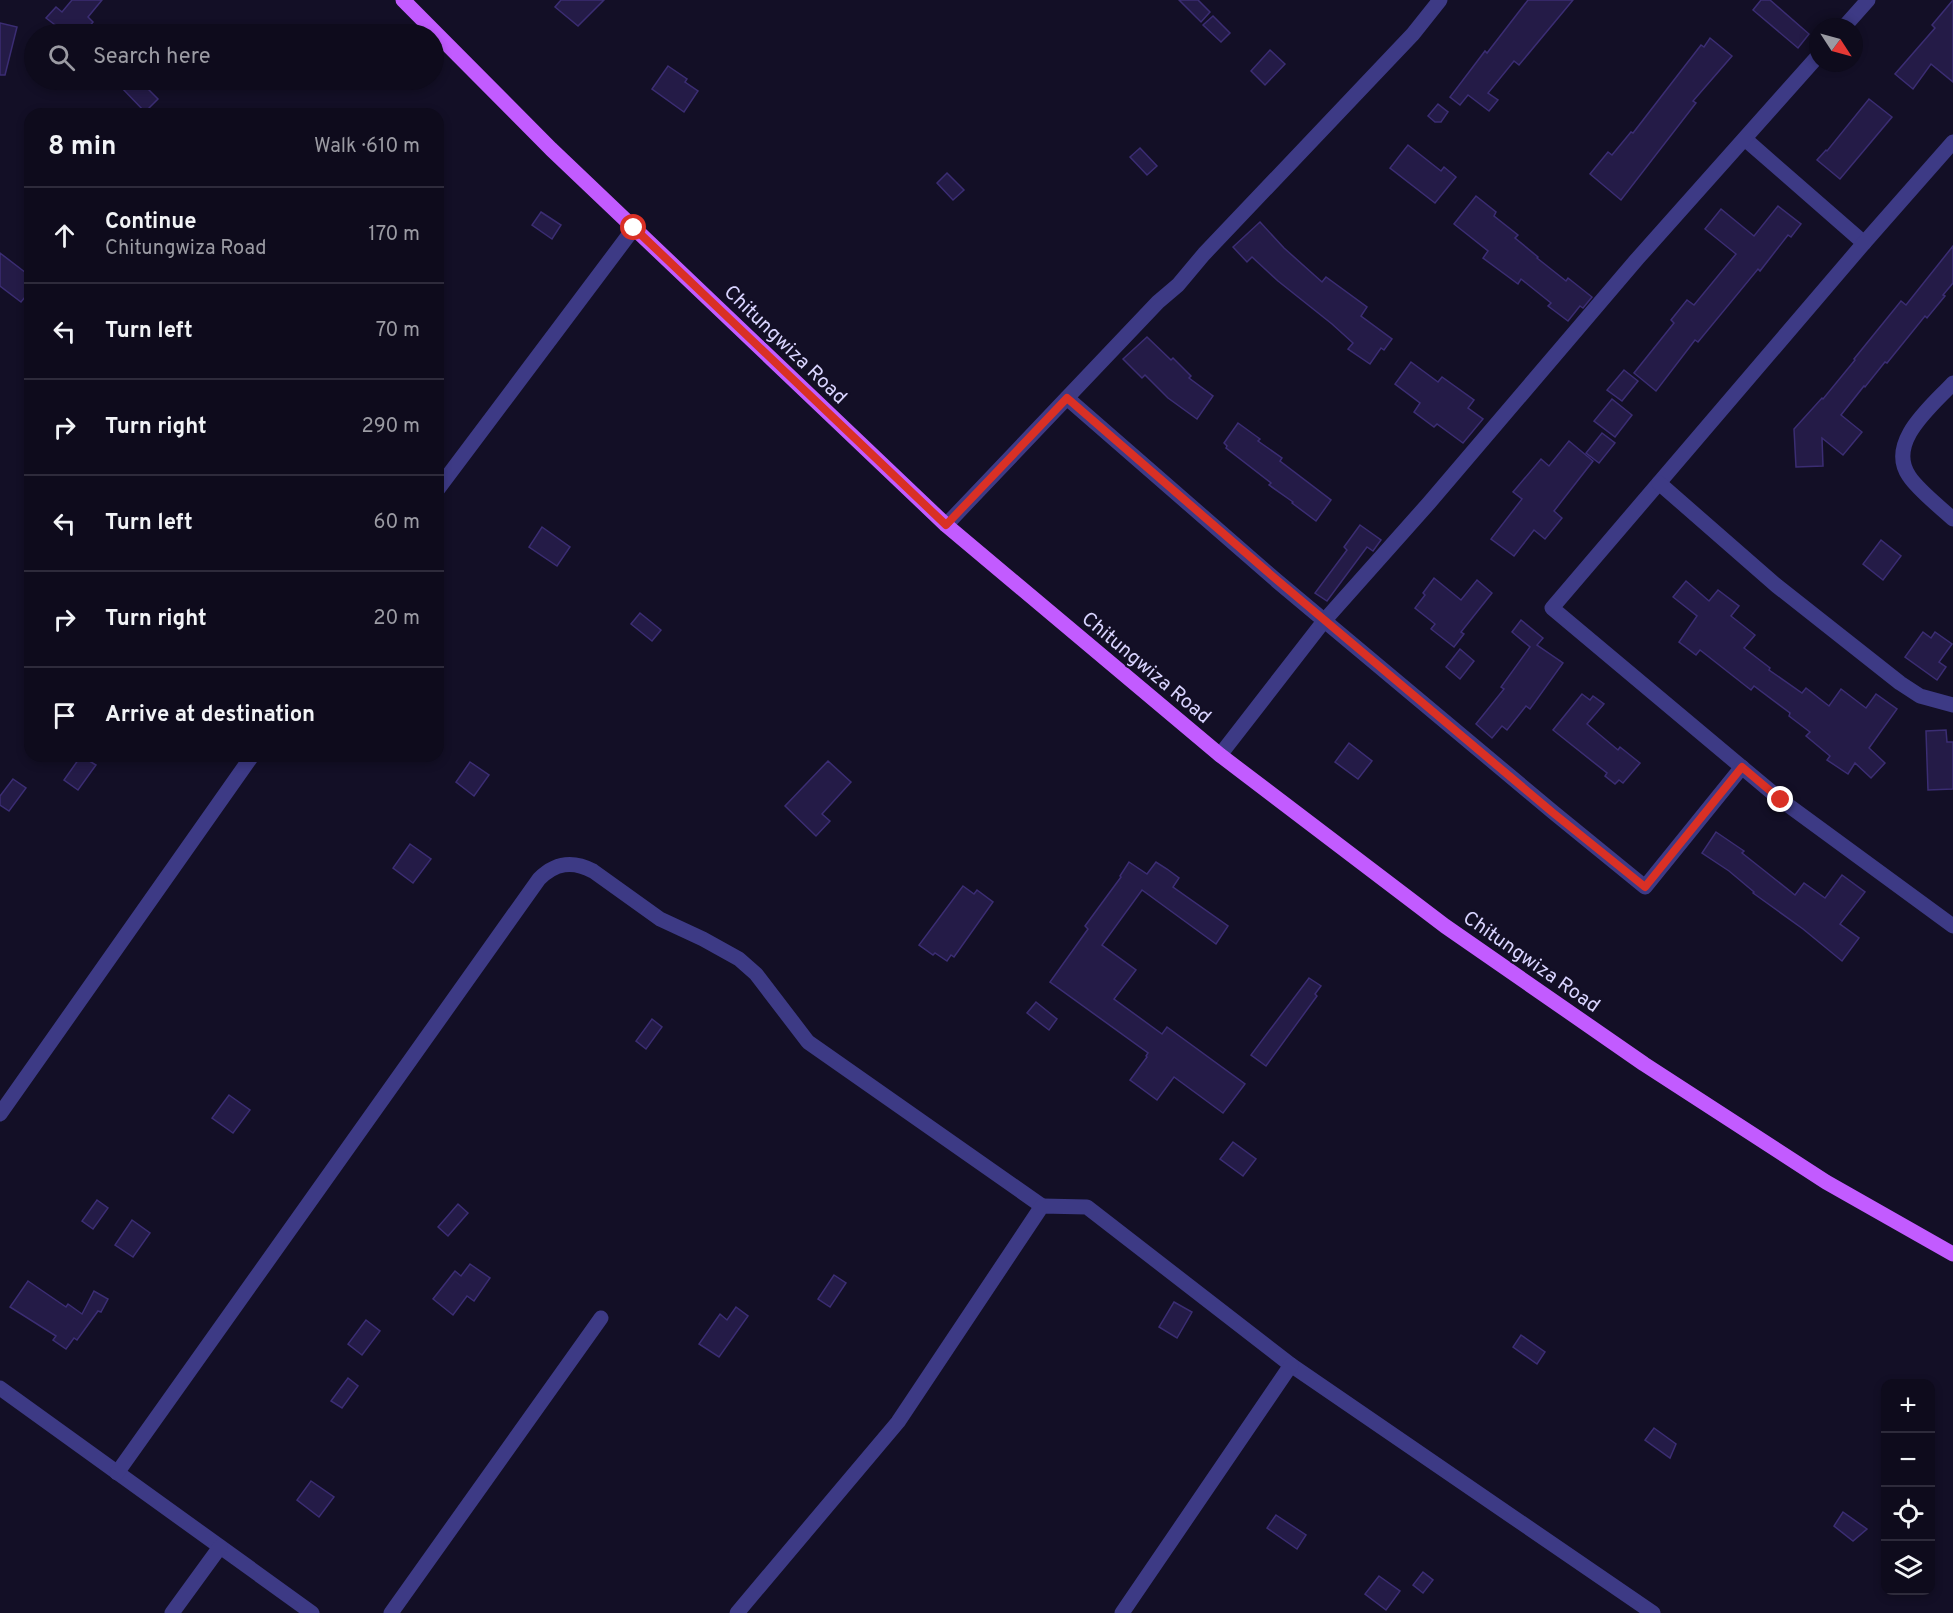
<!DOCTYPE html>
<html lang="en">
<head>
<meta charset="utf-8">
<style>
  body { margin:0; font-family:Overpass,sans-serif; background:#171425; color:#f1f3f6 }
  .controls { position:absolute; right:18px; bottom:18px; display:grid; overflow:hidden; border-radius:12px; box-shadow:0 3px 9px #0003 }
  .controls button { width:54px; height:54px; display:grid; place-items:center; padding:0; border:0; border-bottom:2px solid #2e2b3b; background:#0e0b1c; color:#f1f3f6; font:30px sans-serif }
  .compass { position:absolute; left:1809px; top:18px; width:54px; height:54px; border-radius:50%; background:#0e0b1c; box-shadow:0 3px 9px #0003; rotate:126deg }
  .stop { position:absolute; width:18px; height:18px; margin:-14px; border:4px solid #d93025; border-radius:50%; background:#fff }
  .stop.end { background:#d93025; border-color:#fff; box-shadow:0 2px 6px #0008 }
  .list { margin:0; padding:0; list-style:none }
  h2 { display:flex; justify-content:space-between; align-items:center; height:78px; margin:0; padding:0 24px; font-size:26px }
  h2 small { font-size:20px; font-weight:400; color:#9b9ba3 }
  .list li { display:grid; grid-template-columns:39px 1fr auto; gap:18px; align-items:center; box-sizing:border-box; height:96px; padding:0 24px; border-top:2px solid #2e2b3b }
  .list b { display:block; font-size:22px; white-space:nowrap }
  .list p { margin:0; font-size:20px; white-space:nowrap; color:#9b9ba3 }
  .list em { font-size:20px; font-style:normal; color:#9b9ba3 }
  .icon { flex:none; width:33px; height:33px; fill:none; stroke:currentColor; stroke-width:2; stroke-linecap:round; stroke-linejoin:round }
  .map { position:relative; flex:none; width:1953px; height:1613px; overflow:hidden }
  .search { position:absolute; background:#0e0b1c; box-shadow:0 3px 9px #0003; left:24px; top:24px; width:420px; height:66px; display:flex; align-items:center; gap:15px; box-sizing:border-box; padding:0 21px; border-radius:33px; color:#9b9ba3; font-size:22px }
  .panel { position:absolute; background:#0e0b1c; box-shadow:0 3px 9px #0003; left:24px; top:108px; width:420px; height:654px; border-radius:18px }
  .map>svg:first-child { display:block }
  .building { fill:#241b47; stroke:#3b2d73; stroke-width:1.5 }
  .lines { fill:none; stroke-linecap:round; stroke-linejoin:round }
  .minor { stroke:#3d3a85; stroke-width:15 }
  .major { stroke:#c25bff; stroke-width:15 }
  .route { stroke:#d93025; stroke-width:8 }
  .labels { text-anchor:middle; stroke-width:4.5; stroke-linejoin:round; paint-order:stroke }
  .street-label { font-size:20px; fill:#d9d4ff; stroke:#130f26 }
</style>
</head>
<body>
<div class="map">
<svg width="1953" height="1613" viewBox="0 0 1953 1613">
  <rect width="100%" height="100%" fill="#130f26"/>
  <g class="building">
    <path d="M 72,0 L 102,0 L 88,17 L 93,22 L 83,34 L 67,34 L 46,18 L 56,7 L 62,12 Z"/>
    <path d="M 561,0 L 604,0 L 578,26 L 555,7 Z"/>
    <path d="M 1179,0 L 1198,0 L 1210,12 L 1201,22 Z"/>
    <path d="M 1528,0 L 1573,0 L 1519,65 L 1514,61 L 1488,93 L 1498,100 L 1489,111 L 1468,95 L 1460,105 L 1450,97 L 1485,51 L 1487,53 Z"/>
    <path d="M 1761,0 L 1770,0 L 1809,34 L 1798,48 L 1753,10 Z"/>
    <path d="M 1953,0 L 1953,82 L 1931,64 L 1913,89 L 1895,74 L 1935,28 L 1932,25 Z"/>
    <path d="M 1213,16 L 1230,33 L 1221,42 L 1203,25 Z"/>
    <path d="M 0,23 L 17,27 L 5,75 L 0,75 Z"/>
    <path d="M 1710,38 L 1732,56 L 1693,101 L 1696,103 L 1621,200 L 1590,174 L 1608,152 L 1612,155 L 1631,132 L 1633,133 L 1701,45 L 1704,47 Z"/>
    <path d="M 1270,50 L 1285,64 L 1265,85 L 1251,71 Z"/>
    <path d="M 668,66 L 687,79 L 685,82 L 698,91 L 684,112 L 652,89 Z"/>
    <path d="M 128,80 L 139,80 L 158,99 L 145,112 L 121,87 Z"/>
    <path d="M 1869,99 L 1892,117 L 1840,179 L 1817,160 L 1826,150 L 1827,151 Z"/>
    <path d="M 1438,104 L 1448,112 L 1441,122 L 1435,122 L 1428,116 Z"/>
    <path d="M 1408,145 L 1441,171 L 1444,167 L 1456,177 L 1435,203 L 1390,168 Z"/>
    <path d="M 1140,148 L 1157,166 L 1147,175 L 1130,157 Z"/>
    <path d="M 947,173 L 964,190 L 953,200 L 937,183 Z"/>
    <path d="M 1476,196 L 1496,212 L 1494,216 L 1518,235 L 1515,238 L 1538,257 L 1537,258 L 1566,281 L 1568,278 L 1592,297 L 1583,308 L 1580,306 L 1568,321 L 1548,306 L 1551,303 L 1521,279 L 1518,284 L 1483,258 L 1488,251 L 1454,224 Z"/>
    <path d="M 1778,206 L 1801,224 L 1791,237 L 1788,235 L 1760,271 L 1758,269 L 1698,342 L 1695,340 L 1656,391 L 1634,373 L 1674,323 L 1671,320 L 1687,300 L 1694,305 L 1736,254 L 1705,229 L 1721,209 L 1754,236 Z"/>
    <path d="M 541,212 L 561,225 L 552,239 L 532,225 Z"/>
    <path d="M 1260,222 L 1284,248 L 1322,282 L 1326,277 L 1367,307 L 1361,316 L 1392,339 L 1384,350 L 1381,348 L 1370,364 L 1348,349 L 1353,343 L 1332,324 L 1278,281 L 1252,257 L 1247,262 L 1233,247 Z"/>
    <path d="M 1953,246 L 1953,283 L 1943,295 L 1945,296 L 1927,318 L 1925,316 L 1887,363 L 1885,362 L 1865,387 L 1864,386 L 1841,415 L 1862,432 L 1843,455 L 1822,438 L 1823,466 L 1796,467 L 1794,429 L 1822,398 L 1823,399 L 1855,360 L 1854,359 L 1901,301 L 1906,305 Z"/>
    <path d="M 0,253 L 30,276 L 30,291 L 21,302 L 0,286 Z"/>
    <path d="M 1147,337 L 1171,360 L 1173,358 L 1191,376 L 1189,378 L 1213,396 L 1197,419 L 1168,398 L 1145,375 L 1142,378 L 1123,359 Z"/>
    <path d="M 1411,362 L 1438,382 L 1442,377 L 1474,400 L 1468,408 L 1483,419 L 1463,443 L 1437,424 L 1434,427 L 1414,412 L 1420,403 L 1395,384 Z"/>
    <path d="M 1624,370 L 1638,381 L 1622,401 L 1607,390 Z"/>
    <path d="M 1612,399 L 1632,415 L 1615,437 L 1594,421 Z"/>
    <path d="M 1238,423 L 1260,439 L 1258,441 L 1282,458 L 1280,461 L 1331,500 L 1316,521 L 1292,503 L 1293,502 L 1269,485 L 1271,483 L 1226,448 L 1227,446 L 1224,443 Z"/>
    <path d="M 1602,433 L 1615,443 L 1599,463 L 1586,453 Z"/>
    <path d="M 1569,441 L 1593,461 L 1554,511 L 1562,518 L 1545,539 L 1534,530 L 1514,556 L 1491,539 L 1522,499 L 1513,492 L 1541,459 L 1549,466 Z"/>
    <path d="M 1360,525 L 1381,540 L 1373,551 L 1367,547 L 1327,601 L 1315,593 L 1347,550 L 1344,547 Z"/>
    <path d="M 542,527 L 570,547 L 557,566 L 529,547 Z"/>
    <path d="M 1881,540 L 1901,556 L 1883,580 L 1863,564 Z"/>
    <path d="M 1434,578 L 1461,600 L 1477,580 L 1492,593 L 1461,632 L 1464,634 L 1454,647 L 1431,629 L 1435,624 L 1415,608 L 1425,595 L 1423,593 Z"/>
    <path d="M 1686,581 L 1709,601 L 1718,590 L 1739,606 L 1731,616 L 1755,635 L 1744,648 L 1770,668 L 1769,670 L 1802,693 L 1806,688 L 1829,706 L 1841,689 L 1866,708 L 1876,694 L 1897,709 L 1869,748 L 1885,763 L 1871,778 L 1855,763 L 1848,774 L 1827,760 L 1830,756 L 1806,736 L 1810,732 L 1789,716 L 1790,713 L 1754,686 L 1751,690 L 1700,650 L 1696,655 L 1679,642 L 1697,616 L 1673,597 Z"/>
    <path d="M 640,613 L 661,630 L 652,641 L 631,624 Z"/>
    <path d="M 1521,620 L 1543,638 L 1537,645 L 1563,663 L 1530,709 L 1526,706 L 1507,730 L 1502,726 L 1492,738 L 1476,724 L 1504,689 L 1501,687 L 1530,647 L 1512,632 Z"/>
    <path d="M 1923,632 L 1931,638 L 1935,632 L 1952,644 L 1939,662 L 1946,667 L 1937,680 L 1905,657 Z"/>
    <path d="M 1460,649 L 1474,661 L 1460,679 L 1446,667 Z"/>
    <path d="M 1582,694 L 1590,700 L 1593,696 L 1604,704 L 1587,724 L 1618,750 L 1620,747 L 1640,763 L 1623,783 L 1619,780 L 1615,784 L 1605,776 L 1607,773 L 1553,730 Z"/>
    <path d="M 1946,730 L 1947,742 L 1953,742 L 1953,789 L 1928,790 L 1926,731 Z"/>
    <path d="M 1349,743 L 1372,761 L 1358,779 L 1335,762 Z"/>
    <path d="M 81,756 L 96,765 L 78,790 L 64,780 Z"/>
    <path d="M 828,761 L 851,782 L 822,814 L 830,821 L 816,836 L 785,806 Z"/>
    <path d="M 470,762 L 489,775 L 474,796 L 456,782 Z"/>
    <path d="M 13,779 L 26,788 L 9,811 L 0,805 L 0,796 Z"/>
    <path d="M 1716,832 L 1744,851 L 1742,853 L 1795,895 L 1804,883 L 1825,898 L 1842,875 L 1865,892 L 1840,924 L 1859,938 L 1842,961 L 1803,929 L 1753,893 L 1754,892 L 1729,871 L 1702,853 Z"/>
    <path d="M 410,844 L 431,859 L 413,883 L 393,868 Z"/>
    <path d="M 1129,862 L 1147,874 L 1156,862 L 1167,869 L 1179,878 L 1173,887 L 1228,926 L 1216,944 L 1142,890 L 1102,945 L 1136,970 L 1114,999 L 1162,1034 L 1167,1027 L 1245,1084 L 1223,1113 L 1174,1077 L 1157,1100 L 1130,1080 L 1147,1057 L 1146,1056 L 1148,1053 L 1050,982 L 1088,929 L 1085,926 L 1121,877 L 1120,876 Z"/>
    <path d="M 963,886 L 974,894 L 977,890 L 993,902 L 954,957 L 951,955 L 947,961 L 935,953 L 933,955 L 919,945 Z"/>
    <path d="M 1309,978 L 1321,986 L 1315,994 L 1317,996 L 1266,1066 L 1251,1055 Z"/>
    <path d="M 1036,1002 L 1057,1019 L 1049,1030 L 1027,1013 Z"/>
    <path d="M 652,1019 L 662,1027 L 646,1049 L 636,1041 Z"/>
    <path d="M 229,1095 L 250,1110 L 233,1133 L 212,1118 Z"/>
    <path d="M 1233,1142 L 1256,1159 L 1243,1176 L 1220,1159 Z"/>
    <path d="M 97,1200 L 108,1208 L 93,1229 L 82,1221 Z"/>
    <path d="M 458,1204 L 468,1213 L 448,1236 L 438,1227 Z"/>
    <path d="M 132,1220 L 150,1233 L 133,1257 L 115,1245 Z"/>
    <path d="M 470,1264 L 490,1278 L 474,1301 L 467,1296 L 453,1315 L 433,1299 L 455,1271 L 461,1276 Z"/>
    <path d="M 834,1275 L 846,1283 L 830,1307 L 818,1299 Z"/>
    <path d="M 28,1281 L 66,1307 L 68,1304 L 82,1314 L 94,1291 L 108,1299 L 101,1312 L 98,1311 L 77,1340 L 74,1338 L 66,1349 L 53,1340 L 56,1336 L 10,1307 Z"/>
    <path d="M 1174,1302 L 1192,1312 L 1177,1338 L 1159,1327 Z"/>
    <path d="M 736,1307 L 748,1316 L 719,1357 L 699,1344 L 720,1314 L 727,1320 Z"/>
    <path d="M 366,1320 L 380,1331 L 362,1355 L 348,1344 Z"/>
    <path d="M 1521,1335 L 1545,1352 L 1537,1364 L 1513,1347 Z"/>
    <path d="M 348,1378 L 358,1386 L 342,1408 L 331,1401 Z"/>
    <path d="M 1654,1428 L 1676,1444 L 1670,1458 L 1645,1440 Z"/>
    <path d="M 311,1481 L 334,1497 L 319,1517 L 297,1500 Z"/>
    <path d="M 1843,1512 L 1867,1529 L 1853,1541 L 1834,1526 Z"/>
    <path d="M 1276,1515 L 1306,1535 L 1297,1549 L 1267,1528 Z"/>
    <path d="M 1423,1572 L 1433,1580 L 1423,1593 L 1413,1585 Z"/>
    <path d="M 1379,1576 L 1400,1591 L 1386,1610 L 1365,1594 Z"/>
  </g>
  <g class="lines">
    <g class="minor">
      <path d="M 1844,27 L 1868,0"/>
      <path d="M 1745,139 L 1864,243"/>
      <path d="M 1953,142 L 1864,243 L 1552,608 L 1781,800 L 1953,926"/>
      <path d="M 1953,383 C 1932,406 1886,442 1909,476 C 1918,490 1940,507 1953,519"/>
      <path d="M 1067,398 L 1277,581 L 1553,812 L 1645,887 L 1742,767"/>
      <path d="M 1659,483 L 1777,586 L 1900,683 L 1920,696 L 1953,705"/>
      <path d="M 438,489 L 634,228"/>
      <path d="M 946,525 L 1158,302 L 1178,285 L 1204,254 L 1413,34 L 1440,0"/>
      <path d="M 1220,755 L 1324,621 L 1429,503 L 1638,258 L 1818,56"/>
      <path d="M 0,1114 L 252,756"/>
      <path d="M 0,1388 L 312,1613"/>
      <path d="M 117,1473 L 539,879 C 555,863 572,860 593,871 L 660,919 L 703,939 L 739,959 L 756,974 L 808,1042 L 1042,1206"/>
      <path d="M 172,1613 L 220,1547"/>
      <path d="M 391,1613 L 601,1318"/>
      <path d="M 737,1613 L 898,1422 L 1042,1206 L 1087,1207 L 1291,1365 L 1653,1613"/>
      <path d="M 1122,1613 L 1291,1365"/>
    </g>
    <path class="major" d="M 403,0 L 551,149 L 946,525 L 1220,755 L 1445,926 L 1644,1064 L 1826,1182 L 1953,1254"/>
  </g>
  <g class="lines">
    <path class="route" d="M 634,228 L 946,525 L 1067,398 L 1277,580 L 1552,812 L 1645,887 L 1742,767 L 1781,800"/>
  </g>
  <g class="labels">
    <g class="street-label">
      <text transform="translate(786 344) rotate(44)" y="7">Chitungwiza Road</text>
      <text transform="translate(1147 667) rotate(40)" y="7">Chitungwiza Road</text>
      <text transform="translate(1532 961) rotate(35)" y="7">Chitungwiza Road</text>
    </g>
  </g>
</svg>
<div class="controls">
<button>+</button>
<button>−</button>
<button><svg class="icon" aria-label="locate" viewBox="0 0 24 24"><circle cx="12" cy="12" r="6"/><path d="M12 2v4M12 18v4M2 12h4M18 12h4"/></svg></button>
<button><svg class="icon" aria-label="layers" viewBox="0 0 24 24"><path d="M12 4l9 5-9 5-9-5zM3 14l9 5 9-5"/></svg></button>
</div>
<svg class="compass" viewBox="-18 -18 36 36"><path d="M0-13l5 13h-10z" fill="#e53935"/><path d="M0 13l5-13h-10z" fill="#9b9ba3"/></svg>
<div class="stop" style="left:634px;top:228px"></div>
<div class="stop end" style="left:1781px;top:800px"></div>
<div class="search"><svg class="icon" aria-label="search" viewBox="0 0 24 24"><circle cx="10" cy="10" r="6"/><path d="M15 15l6 6"/></svg>Search here</div>
<section class="panel">
<h2>8 min<small>Walk · 610 m</small></h2>
<ul class="list">
<li><svg class="icon" aria-label="ahead" viewBox="0 0 24 24"><path d="M12 20V5M6 11l6-6 6 6"/></svg><div><b>Continue</b><p>Chitungwiza Road</p></div><em>170 m</em></li>
<li><svg class="icon" aria-label="left" viewBox="0 0 24 24"><path d="M17 20v-9H6M10 6l-5 5 5 5"/></svg><div><b>Turn left</b></div><em>70 m</em></li>
<li><svg class="icon" aria-label="right" viewBox="0 0 24 24"><path d="M7 20v-9h11M14 6l5 5-5 5"/></svg><div><b>Turn right</b></div><em>290 m</em></li>
<li><svg class="icon" aria-label="left" viewBox="0 0 24 24"><path d="M17 20v-9H6M10 6l-5 5 5 5"/></svg><div><b>Turn left</b></div><em>60 m</em></li>
<li><svg class="icon" aria-label="right" viewBox="0 0 24 24"><path d="M7 20v-9h11M14 6l5 5-5 5"/></svg><div><b>Turn right</b></div><em>20 m</em></li>
<li><svg class="icon" aria-label="arrive" viewBox="0 0 24 24"><path d="M6 21V4h12l-3 4 3 4H6"/></svg><div><b>Arrive at destination</b></div></li>
</ul>
</section>
</div>
</body>
</html>
